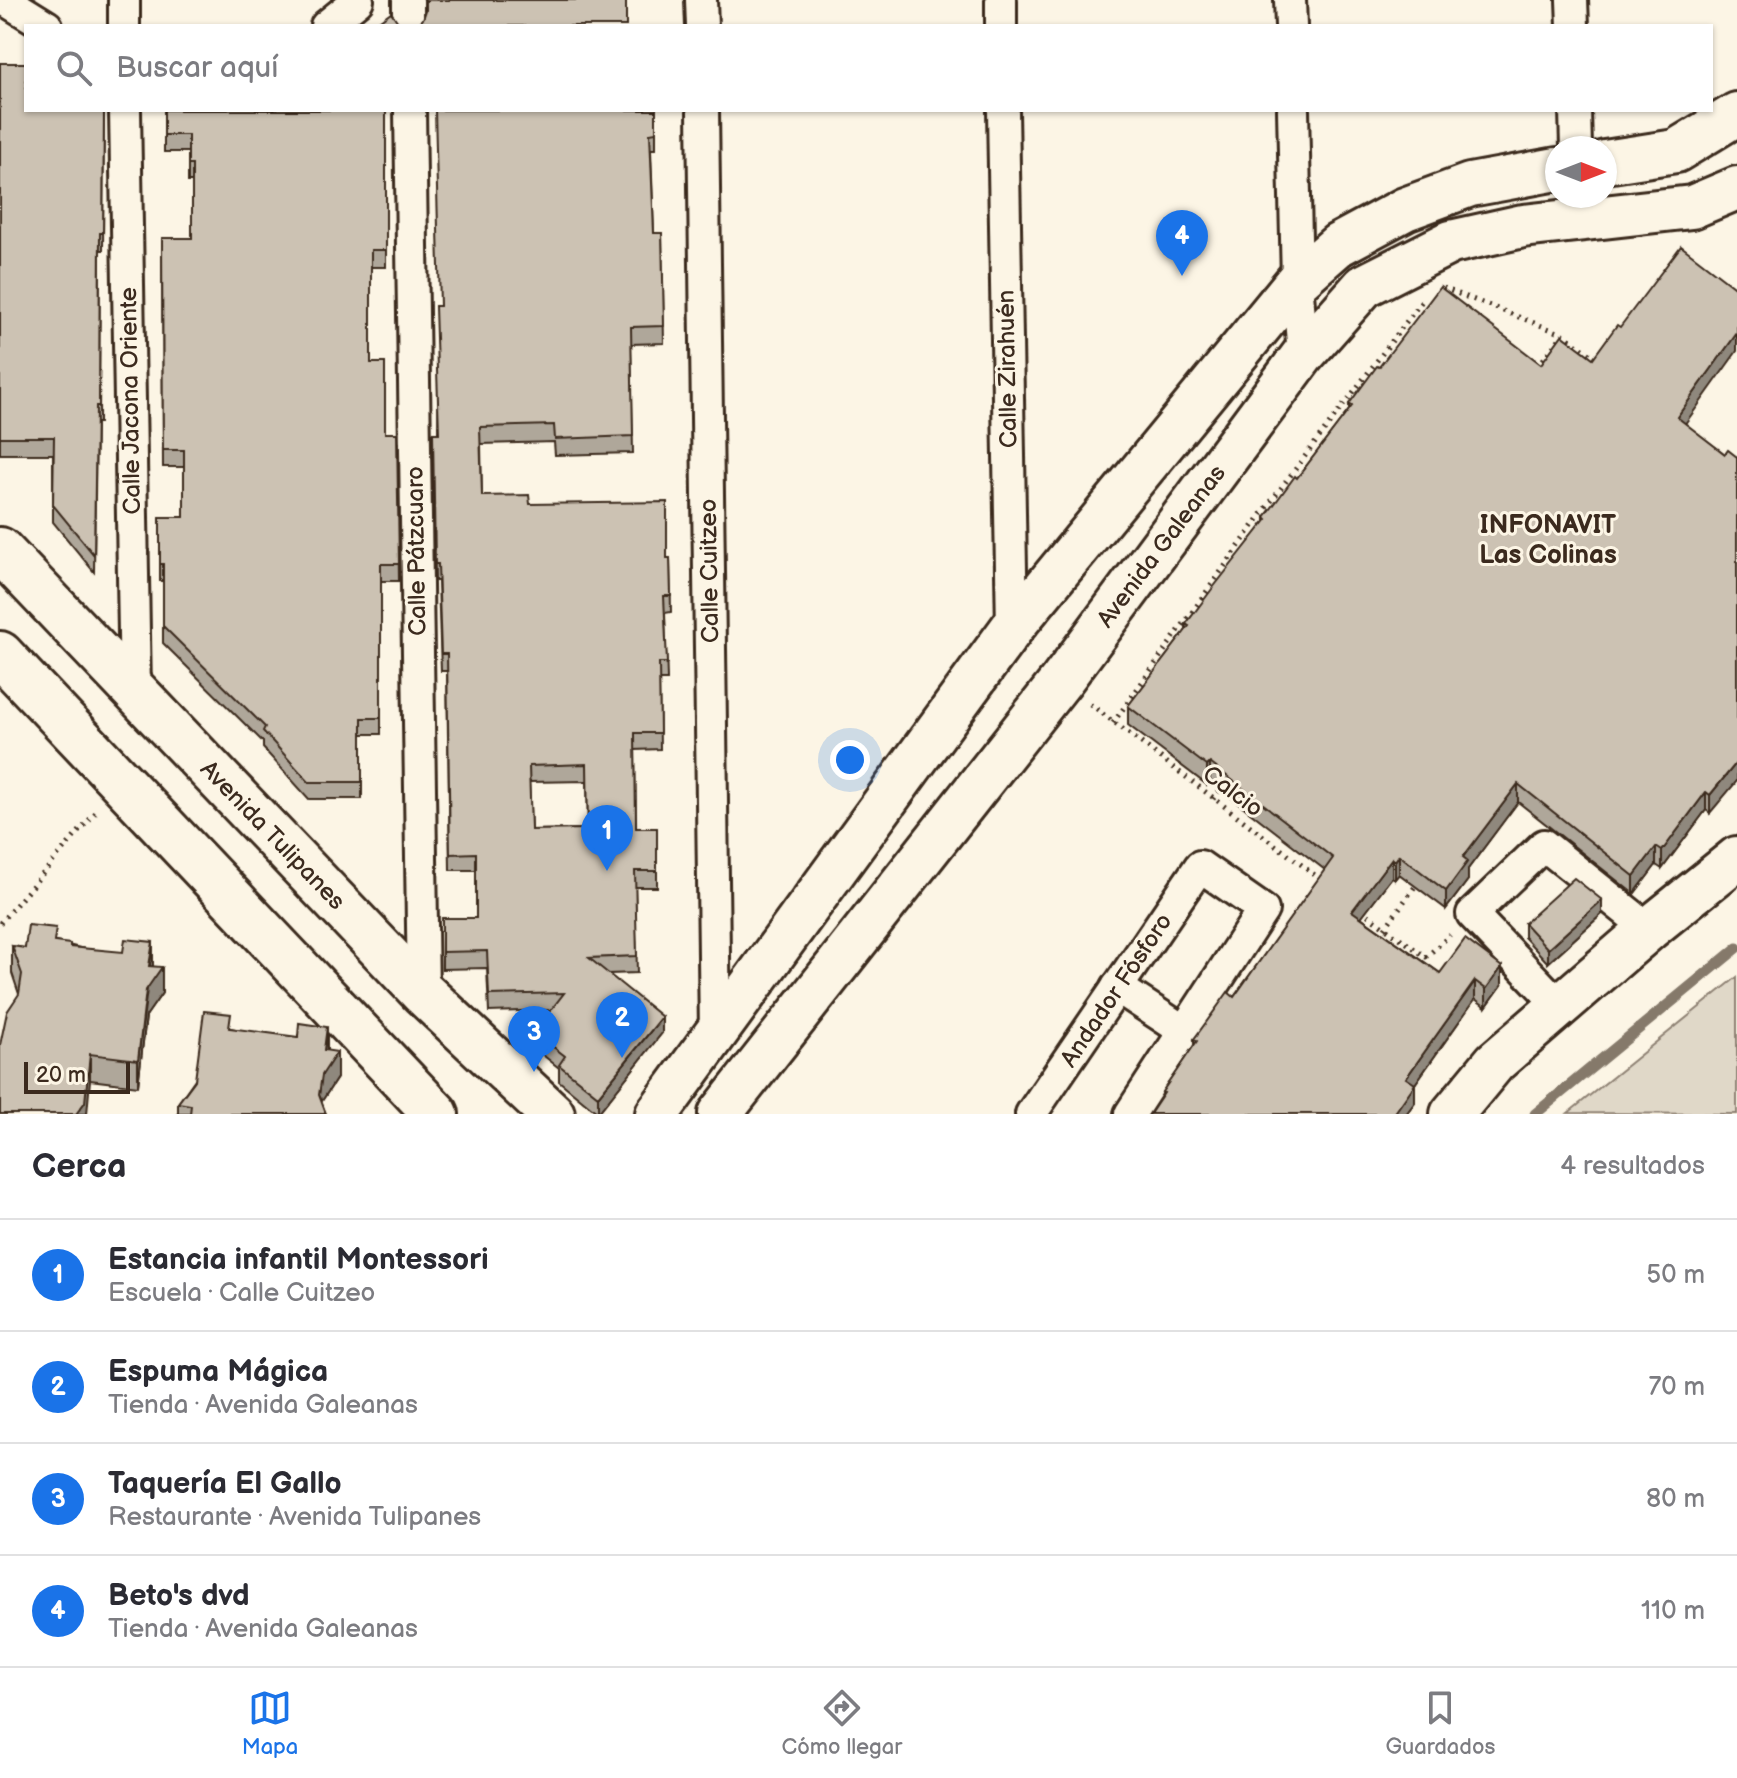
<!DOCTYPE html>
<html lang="es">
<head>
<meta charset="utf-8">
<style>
  body { margin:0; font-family:"Balsamiq Sans",sans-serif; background:#f2f2f3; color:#2b2b33 }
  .compass { position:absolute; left:1545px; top:136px; width:72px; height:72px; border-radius:50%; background:#fff; box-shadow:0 2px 6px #0004; rotate:90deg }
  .scale { position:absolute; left:24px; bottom:20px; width:106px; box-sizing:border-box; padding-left:8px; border:4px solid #3b2a1e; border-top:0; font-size:22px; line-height:28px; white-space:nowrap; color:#3b2a1e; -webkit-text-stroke:6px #fcf5e5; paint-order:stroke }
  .you { position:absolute; left:850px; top:760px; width:28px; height:28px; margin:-20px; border:6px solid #fff; border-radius:50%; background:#1a73e8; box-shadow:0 0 0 12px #1a73e833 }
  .badge { display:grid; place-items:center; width:52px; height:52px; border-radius:50%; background:#1a73e8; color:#fff; font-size:26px; font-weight:700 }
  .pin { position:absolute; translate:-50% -66px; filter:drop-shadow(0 2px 4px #0008) }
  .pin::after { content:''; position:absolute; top:42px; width:28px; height:24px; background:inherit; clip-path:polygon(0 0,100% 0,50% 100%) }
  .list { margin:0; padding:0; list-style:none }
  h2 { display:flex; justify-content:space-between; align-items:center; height:104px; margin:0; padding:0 32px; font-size:34px }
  h2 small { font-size:26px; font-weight:400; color:#7c7c81 }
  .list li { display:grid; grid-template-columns:52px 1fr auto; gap:24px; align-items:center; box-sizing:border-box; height:112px; padding:0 32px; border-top:2px solid #e1e1e2 }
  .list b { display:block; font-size:30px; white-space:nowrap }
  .list p { margin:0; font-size:26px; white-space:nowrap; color:#7c7c81 }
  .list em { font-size:26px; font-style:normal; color:#7c7c81 }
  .icon { flex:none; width:44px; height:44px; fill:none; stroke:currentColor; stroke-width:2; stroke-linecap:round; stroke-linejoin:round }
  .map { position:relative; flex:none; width:1737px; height:1114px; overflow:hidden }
  .search { position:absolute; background:#fff; box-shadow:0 2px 6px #0004; left:24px; right:24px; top:24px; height:88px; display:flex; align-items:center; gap:20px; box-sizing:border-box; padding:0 28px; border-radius:0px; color:#7c7c81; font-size:30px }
  .sheet { height:552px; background:#fff }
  nav { display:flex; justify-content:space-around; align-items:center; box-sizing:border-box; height:112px; border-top:2px solid #e1e1e2; background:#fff; font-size:22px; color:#7c7c81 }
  nav a { display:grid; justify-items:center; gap:4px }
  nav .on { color:#1a73e8 }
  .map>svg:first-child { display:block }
  .green { fill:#e0d8c8; stroke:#8e8173; stroke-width:2 }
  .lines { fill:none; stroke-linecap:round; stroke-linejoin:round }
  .stream { stroke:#85796b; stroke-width:11 }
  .street-casing { stroke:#3b2a1e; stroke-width:36 }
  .secondary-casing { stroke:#3b2a1e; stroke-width:48 }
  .primary-casing { stroke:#3b2a1e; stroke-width:50 }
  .path { stroke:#3b2a1e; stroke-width:5; stroke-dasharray:2 6; stroke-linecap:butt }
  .street { stroke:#fcf5e5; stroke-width:30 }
  .secondary { stroke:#fcf5e5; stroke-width:42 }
  .primary { stroke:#fcf5e5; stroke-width:44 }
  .wall { fill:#afa79a; stroke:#3b2a1e; stroke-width:2; fill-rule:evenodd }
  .shaded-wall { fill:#8f887d; stroke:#3b2a1e; stroke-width:2 }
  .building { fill:#ccc2b3; stroke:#3b2a1e; stroke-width:2; fill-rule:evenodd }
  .labels { text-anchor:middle; stroke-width:6; stroke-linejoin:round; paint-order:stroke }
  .street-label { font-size:24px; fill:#3b2a1e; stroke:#fcf5e5 }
  .neighbourhood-label { font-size:26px; font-weight:bold; fill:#3b2a1e; stroke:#fcf5e5 }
</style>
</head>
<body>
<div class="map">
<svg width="1737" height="1114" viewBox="0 0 1737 1114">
  <rect width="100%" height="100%" fill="#fcf5e5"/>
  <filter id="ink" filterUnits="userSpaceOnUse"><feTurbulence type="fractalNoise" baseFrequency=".0125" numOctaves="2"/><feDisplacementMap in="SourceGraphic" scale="16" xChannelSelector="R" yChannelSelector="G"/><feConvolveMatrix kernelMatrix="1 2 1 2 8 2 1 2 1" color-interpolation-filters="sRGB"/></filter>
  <g filter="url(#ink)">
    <path class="green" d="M 1737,977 L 1737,1114 L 1568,1113 Z"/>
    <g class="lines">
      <path class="stream" d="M 1535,1114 L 1737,948"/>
      <g class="street-casing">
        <g id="street">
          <path d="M 5,0 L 47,26"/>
          <path d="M 408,0 L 408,26"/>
          <path d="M 701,0 L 702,26"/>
          <path d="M 1001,0 L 1001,26"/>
          <path d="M 1290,0 L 1291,26"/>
          <path d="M 1572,0 L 1573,26"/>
          <path d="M 124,26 L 124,0"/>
          <path d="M 326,26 L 358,0"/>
          <path d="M 125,110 L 135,691"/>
          <path d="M 410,110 L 423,993"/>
          <path d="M 703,110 L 715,1033"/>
          <path d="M 1003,110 L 1012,628"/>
          <path d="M 1293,110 L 1297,281 L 1303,355"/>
          <path d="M 1575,110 L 1576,148"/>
          <path d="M 1117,987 L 1184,1031"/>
          <path d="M 1559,1005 L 1472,914 L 1544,845 L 1649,929"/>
          <path d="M 1031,1114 L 1200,866 L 1263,910 L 1130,1114"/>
        </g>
      </g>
      <g class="secondary-casing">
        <g id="secondary">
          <path d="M 1605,162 L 1676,151 L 1737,114"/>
          <path d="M 657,1114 L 1012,628 L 1297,281 L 1338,245 L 1405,209 L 1470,185 L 1557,169"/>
          <path d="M 720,1114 L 1061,681 L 1303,355 L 1364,286 L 1451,242 L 1523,226 L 1692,207 L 1737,188"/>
          <path d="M 1452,1114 L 1495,1062 L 1649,929 L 1737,858"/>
        </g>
      </g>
      <g class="primary-casing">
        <g id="primary">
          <path d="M 0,550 L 423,993 L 552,1114"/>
          <path d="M 0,654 L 436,1114"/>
        </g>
      </g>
      <g class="path">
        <path d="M 1443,288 L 1563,334 L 1597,359"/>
        <path d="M 1538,366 L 1563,334"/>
        <path d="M 1090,704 L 1324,882"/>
        <path d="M 1113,723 L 1269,504 L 1422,301"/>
        <path d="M 1213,799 L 1222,787"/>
        <path d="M 1361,910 L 1426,957 L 1450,935"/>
        <path d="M 0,923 L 96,812"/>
        <path d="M 1385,928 L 1419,881"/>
      </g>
      <use href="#street" class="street"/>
      <use href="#secondary" class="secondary"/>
      <use href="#primary" class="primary"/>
    </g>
    <g class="wall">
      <path d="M 0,63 L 104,110 L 103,250 L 100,250 L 99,423 L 96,423 L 94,572 L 53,522 L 53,454 L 0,454 Z"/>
      <path d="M 164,110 L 386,110 L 386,267 L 371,267 L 371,363 L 385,433 L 397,433 L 399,581 L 381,581 L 381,734 L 362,734 L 362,799 L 309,799 L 263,748 L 263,742 L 163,643 L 163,581 L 160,581 L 160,517 L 184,517 L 184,467 L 163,467 L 162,238 L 192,238 L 192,182 L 188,182 L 188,152 L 164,152 Z"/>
      <path d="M 656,110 L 656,149 L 651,149 L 654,233 L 662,233 L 664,343 L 631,344 L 633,453 L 555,455 L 554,442 L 481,444 L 482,496 L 530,504 L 667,558 L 670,558 L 671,612 L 665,613 L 667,680 L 659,680 L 660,749 L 635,750 L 636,828 L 657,828 L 657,887 L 635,887 L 637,973 L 609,974 L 662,1033 L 598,1113 L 559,1081 L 559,1068 L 534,1048 L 534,1032 L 551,1010 L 489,1012 L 487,968 L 442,969 L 442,918 L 476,918 L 476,870 L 450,870 L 447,671 L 441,671 L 438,581 L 435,581 L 433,433 L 438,433 L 440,306 ZM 587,781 L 588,829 L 531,830 L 529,782 Z"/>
      <path d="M 1593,358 L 1725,454 L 1710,813 L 1706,810 L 1662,869 L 1656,865 L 1634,894 L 1518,802 L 1468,869 L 1468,880 L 1446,909 L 1399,874 L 1395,879 L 1392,877 L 1361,917 L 1440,973 L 1502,985 L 1486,1007 L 1475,999 L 1415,1084 L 1415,1102 L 1406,1114 L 1150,1114 L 1162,1096 L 1162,1092 L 1194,1046 L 1194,1039 L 1234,997 L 1325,870 L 1210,781 L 1207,785 L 1128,725 L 1128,706 L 1186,630 L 1186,624 L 1265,522 L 1265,517 L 1297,478 L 1349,410 L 1349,404 L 1379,367 L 1541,364 Z"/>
      <path d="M 1602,914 L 1548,963 L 1524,937 L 1524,923 Z"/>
      <path d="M 56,942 L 153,966 L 162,993 L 146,1016 L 138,1086 L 90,1080 L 19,994 L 12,973 L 12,946 L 25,948 Z"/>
      <path d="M 231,1028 L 327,1050 L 337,1078 L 321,1102 L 326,1114 L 178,1114 L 178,1103 Z"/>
    </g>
    <g class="shaded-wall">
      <path d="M 1737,333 L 1737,351 L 1677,435 L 1677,417 Z"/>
      <path d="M 1737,762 L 1737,781 L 1710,813 L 1710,795 Z"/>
      <path d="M 1210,763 L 1210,781 L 1207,785 L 1207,766 Z"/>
      <path d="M 1518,784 L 1518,802 L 1468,869 L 1468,880 L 1446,909 L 1446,891 L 1463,857 Z"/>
      <path d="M 1706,792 L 1706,810 L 1662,869 L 1662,851 Z"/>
      <path d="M 1656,847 L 1656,865 L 1634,894 L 1634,876 Z"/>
      <path d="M 1399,855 L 1399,874 L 1395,879 L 1395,861 Z"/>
      <path d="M 1392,858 L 1392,877 L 1352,929 L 1352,911 Z"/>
      <path d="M 1602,900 L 1602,914 L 1548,963 L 1548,949 Z"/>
      <path d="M 153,942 L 153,968 L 162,967 L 162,993 L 146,1016 L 138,1086 L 138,1060 Z"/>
      <path d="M 1502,967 L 1502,985 L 1486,1007 L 1486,989 Z"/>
      <path d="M 1475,981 L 1475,999 L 1415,1084 L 1415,1102 L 1406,1114 L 1394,1114 L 1406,1078 Z"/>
      <path d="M 662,1017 L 662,1033 L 598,1113 L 598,1096 Z"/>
      <path d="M 327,1027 L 327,1053 L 337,1052 L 337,1078 L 322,1101 L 319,1095 Z"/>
      <path d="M 90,1054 L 90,1080 L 87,1114 L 76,1114 Z"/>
    </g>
    <g class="building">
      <path d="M 426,0 L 626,0 L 626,26 L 413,26 L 418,24 L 423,19 L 426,10 Z"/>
      <path d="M 391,12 L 400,25 L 403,26 L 372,26 Z"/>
      <path d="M 0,63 L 26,63 L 26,110 L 104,110 L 103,233 L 100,233 L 99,406 L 96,406 L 94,555 L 53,505 L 54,437 L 0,437 Z"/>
      <path d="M 164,110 L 386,110 L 386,250 L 371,250 L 371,363 L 385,363 L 385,433 L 397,433 L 399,564 L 381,564 L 381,718 L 362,718 L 362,782 L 309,782 L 263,731 L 265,727 L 163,626 L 163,564 L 160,564 L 160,517 L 184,517 L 184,450 L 163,450 L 162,238 L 192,238 L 192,165 L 188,165 L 188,135 L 164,135 Z"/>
      <path d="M 435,110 L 656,110 L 656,132 L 650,133 L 654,233 L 662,233 L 664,326 L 631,327 L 633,436 L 555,439 L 554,425 L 480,427 L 482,496 L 529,495 L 530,504 L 667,502 L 667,558 L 670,558 L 671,596 L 664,596 L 667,663 L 659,663 L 660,733 L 635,733 L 636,828 L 657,828 L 657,871 L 635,871 L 637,956 L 589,958 L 662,1017 L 598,1096 L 559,1065 L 565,1056 L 534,1032 L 564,993 L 489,995 L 487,951 L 442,952 L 442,918 L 476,918 L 476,853 L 450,854 L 447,654 L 441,654 L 438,564 L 435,564 L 433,433 L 439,433 L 435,306 L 440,306 ZM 587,764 L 588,829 L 531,830 L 529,766 Z"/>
      <path d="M 1681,246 L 1737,289 L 1737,333 L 1677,417 L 1725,454 L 1728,450 L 1737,457 L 1737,762 L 1710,795 L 1706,792 L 1662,851 L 1656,847 L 1634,876 L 1518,784 L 1463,857 L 1468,861 L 1446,891 L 1399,855 L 1395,861 L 1392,858 L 1352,911 L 1440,973 L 1465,939 L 1502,967 L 1486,989 L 1475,981 L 1406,1078 L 1415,1084 L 1394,1114 L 1150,1114 L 1164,1093 L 1162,1092 L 1197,1041 L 1194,1039 L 1228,992 L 1234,997 L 1333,858 L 1210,763 L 1207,766 L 1128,706 L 1189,626 L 1186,624 L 1212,589 L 1267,519 L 1265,517 L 1295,476 L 1297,478 L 1352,406 L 1349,404 L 1377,366 L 1379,367 L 1440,287 L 1541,364 L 1562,335 L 1593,358 L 1617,325 L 1620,327 Z"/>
      <path d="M 1574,878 L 1602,900 L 1548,949 L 1524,923 Z"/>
      <path d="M 28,925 L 56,928 L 54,942 L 70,944 L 70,947 L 123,952 L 125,939 L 153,942 L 149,966 L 162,967 L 146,990 L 138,1060 L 90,1054 L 85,1102 L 76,1114 L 0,1114 L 0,1045 L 7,1012 L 19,994 L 22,974 L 12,946 L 25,948 Z"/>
      <path d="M 204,1011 L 231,1014 L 229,1028 L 298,1037 L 299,1023 L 327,1027 L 324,1050 L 337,1052 L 322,1075 L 319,1095 L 326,1114 L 190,1114 L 191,1105 L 178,1103 L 195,1080 Z"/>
    </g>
  </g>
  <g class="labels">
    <g class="street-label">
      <text transform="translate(1007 369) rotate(-91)" y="8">Calle Zirahuén</text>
      <text transform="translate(130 401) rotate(-91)" y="8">Calle Jacona Oriente</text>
      <text transform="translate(1161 546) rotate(-53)" y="8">Avenida Galeanas</text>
      <text transform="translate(416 551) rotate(-91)" y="8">Calle Pátzcuaro</text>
      <text transform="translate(709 571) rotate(-91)" y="8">Calle Cuitzeo</text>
      <text transform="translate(1233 791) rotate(37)" y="8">Calcio</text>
      <text transform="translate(273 835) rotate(46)" y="8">Avenida Tulipanes</text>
      <text transform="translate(1116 990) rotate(-56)" y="8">Andador Fósforo</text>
    </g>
    <g class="neighbourhood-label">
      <text x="1548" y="533">INFONAVIT<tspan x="1548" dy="30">Las Colinas</tspan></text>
    </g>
  </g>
</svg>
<svg class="compass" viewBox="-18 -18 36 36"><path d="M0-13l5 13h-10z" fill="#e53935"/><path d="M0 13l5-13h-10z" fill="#7c7c81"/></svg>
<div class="scale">20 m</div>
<div class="you"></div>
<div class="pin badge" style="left:607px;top:871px">1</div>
<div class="pin badge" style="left:622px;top:1058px">2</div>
<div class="pin badge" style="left:534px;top:1072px">3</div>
<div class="pin badge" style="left:1182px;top:276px">4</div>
<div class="search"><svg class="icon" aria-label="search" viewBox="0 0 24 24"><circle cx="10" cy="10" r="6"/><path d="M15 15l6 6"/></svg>Buscar aquí</div>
</div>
<section class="sheet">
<h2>Cerca<small>4 resultados</small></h2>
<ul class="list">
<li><span class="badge">1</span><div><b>Estancia infantil Montessori</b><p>Escuela · Calle Cuitzeo</p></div><em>50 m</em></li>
<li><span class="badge">2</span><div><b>Espuma Mágica</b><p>Tienda · Avenida Galeanas</p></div><em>70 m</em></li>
<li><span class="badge">3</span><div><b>Taquería El Gallo</b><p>Restaurante · Avenida Tulipanes</p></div><em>80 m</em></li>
<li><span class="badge">4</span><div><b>Beto's dvd</b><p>Tienda · Avenida Galeanas</p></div><em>110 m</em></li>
</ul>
</section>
<nav>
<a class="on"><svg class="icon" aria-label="map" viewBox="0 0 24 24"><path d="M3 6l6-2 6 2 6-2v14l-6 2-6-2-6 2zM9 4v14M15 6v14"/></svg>Mapa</a>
<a><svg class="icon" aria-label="directions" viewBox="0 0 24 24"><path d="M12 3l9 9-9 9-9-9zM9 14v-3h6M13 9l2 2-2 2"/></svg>Cómo llegar</a>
<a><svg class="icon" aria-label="saved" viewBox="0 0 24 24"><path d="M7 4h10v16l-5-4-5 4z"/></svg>Guardados</a>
</nav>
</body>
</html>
